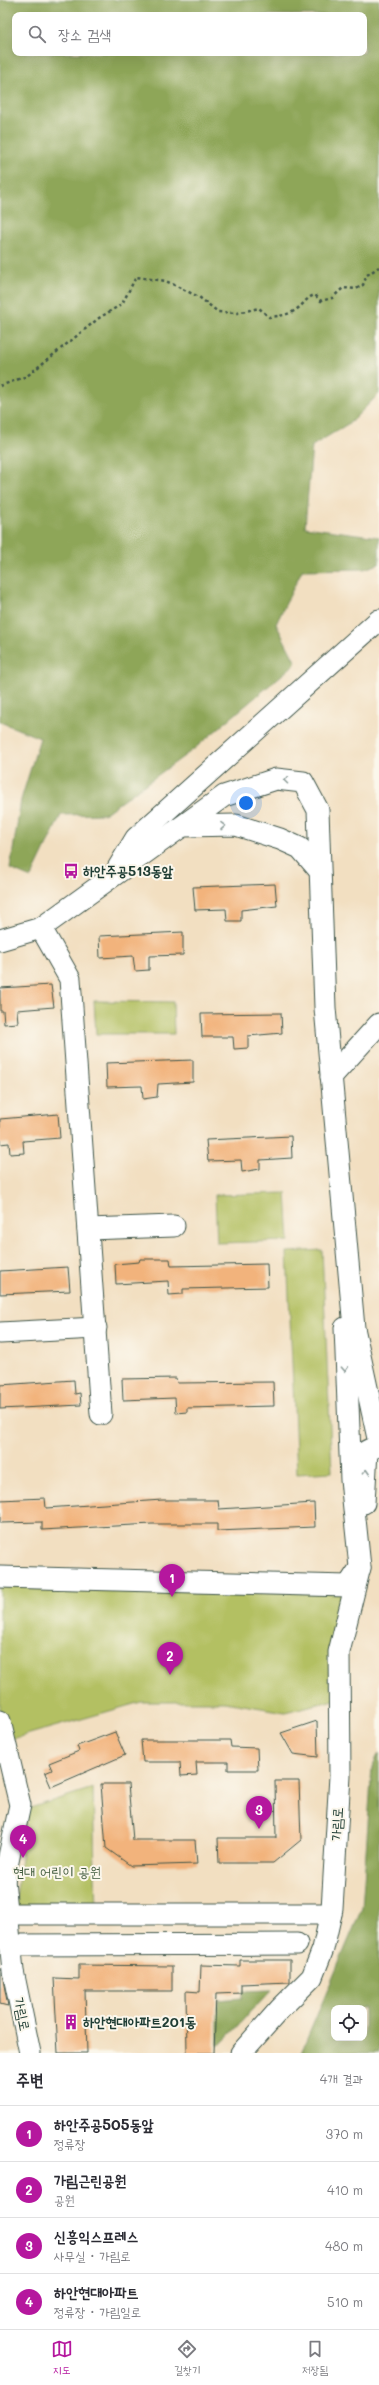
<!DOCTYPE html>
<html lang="ko">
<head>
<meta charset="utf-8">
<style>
  body { margin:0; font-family:Mali,"Poor Story",sans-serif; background:#f2f2f3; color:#2b2b33 }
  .controls { position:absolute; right:12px; bottom:12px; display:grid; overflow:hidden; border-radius:8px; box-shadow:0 4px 16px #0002 }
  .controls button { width:36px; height:36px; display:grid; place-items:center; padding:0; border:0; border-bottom:1px solid #e1e1e2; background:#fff; color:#2b2b33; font:20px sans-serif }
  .you { position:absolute; left:246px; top:803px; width:14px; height:14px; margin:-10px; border:3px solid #fff; border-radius:50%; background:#1a73e8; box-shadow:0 0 0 6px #1a73e833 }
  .badge { display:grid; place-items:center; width:26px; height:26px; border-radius:50%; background:#b5179e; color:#fff; font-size:13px; font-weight:700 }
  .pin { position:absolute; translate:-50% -33px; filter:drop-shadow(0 1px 2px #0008) }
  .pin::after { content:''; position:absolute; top:21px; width:14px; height:12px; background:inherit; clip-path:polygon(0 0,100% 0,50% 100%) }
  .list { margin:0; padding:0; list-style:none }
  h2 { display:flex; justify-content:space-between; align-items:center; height:52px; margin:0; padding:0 16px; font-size:17px }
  h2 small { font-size:13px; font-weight:400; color:#7c7c81 }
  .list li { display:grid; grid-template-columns:26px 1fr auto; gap:12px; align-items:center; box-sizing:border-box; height:56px; padding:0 16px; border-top:1px solid #e1e1e2 }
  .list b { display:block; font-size:15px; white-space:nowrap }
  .list p { margin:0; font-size:13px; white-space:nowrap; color:#7c7c81 }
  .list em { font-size:13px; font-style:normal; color:#7c7c81 }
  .icon { flex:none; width:22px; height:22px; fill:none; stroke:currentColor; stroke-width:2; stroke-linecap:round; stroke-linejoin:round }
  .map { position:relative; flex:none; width:379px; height:2053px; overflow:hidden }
  .search { position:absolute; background:#fff; box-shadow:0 4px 16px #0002; left:12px; right:12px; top:12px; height:44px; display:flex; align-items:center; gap:10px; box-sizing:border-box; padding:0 14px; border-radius:8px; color:#7c7c81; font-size:15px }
  .sheet { height:276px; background:#fff }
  nav { display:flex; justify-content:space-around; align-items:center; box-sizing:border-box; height:56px; border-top:1px solid #e1e1e2; background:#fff; font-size:11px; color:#7c7c81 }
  nav a { display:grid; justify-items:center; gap:2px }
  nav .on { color:#b5179e }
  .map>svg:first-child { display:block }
  .green { fill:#b3c062; stroke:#697e4b }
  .forest { fill:#8ea658; stroke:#567246; fill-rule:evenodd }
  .building { fill:#f2b37c }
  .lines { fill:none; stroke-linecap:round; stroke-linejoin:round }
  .minor-casing { stroke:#3f5549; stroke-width:23 }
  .path { stroke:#3f5549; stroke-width:2.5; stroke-dasharray:3 3; stroke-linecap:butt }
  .minor { stroke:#fff; stroke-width:21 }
  .oneway { stroke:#8f9e9a }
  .labels { text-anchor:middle; stroke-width:4; stroke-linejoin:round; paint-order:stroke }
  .poi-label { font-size:14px; font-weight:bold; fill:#1f3d34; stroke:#fbf7ec; text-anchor:start }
  .street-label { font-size:14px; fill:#1f3d34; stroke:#fbf7ec }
  .park-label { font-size:14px; fill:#445e40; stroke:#fbf7ec }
</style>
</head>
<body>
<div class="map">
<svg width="379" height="2053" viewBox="0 0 379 2053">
  <rect width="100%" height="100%" fill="#fbf7ec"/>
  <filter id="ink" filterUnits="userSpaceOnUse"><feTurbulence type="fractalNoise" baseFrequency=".025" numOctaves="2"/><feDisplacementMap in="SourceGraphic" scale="8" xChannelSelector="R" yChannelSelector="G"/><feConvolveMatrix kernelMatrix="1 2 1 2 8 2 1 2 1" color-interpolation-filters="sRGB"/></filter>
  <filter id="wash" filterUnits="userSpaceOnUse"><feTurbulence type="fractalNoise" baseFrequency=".012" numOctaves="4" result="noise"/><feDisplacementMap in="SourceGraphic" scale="16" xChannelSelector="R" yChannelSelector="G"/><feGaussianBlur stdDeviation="0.9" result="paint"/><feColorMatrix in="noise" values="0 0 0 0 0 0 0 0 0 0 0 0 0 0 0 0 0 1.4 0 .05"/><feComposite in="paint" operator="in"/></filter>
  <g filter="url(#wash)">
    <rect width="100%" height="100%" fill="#f2dfc1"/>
    <g class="green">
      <path d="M 94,1001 L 173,1002 L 174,1034 L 96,1034 Z"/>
      <path d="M 286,1193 L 289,1241 L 217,1243 L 215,1195 Z"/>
      <path d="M 322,1250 L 332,1472 L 297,1474 L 287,1252 Z"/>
      <path d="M 0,1577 L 348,1586 L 339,1699 L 285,1712 L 225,1702 L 141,1702 L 5,1741 L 0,1721 Z"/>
      <path d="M 93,1788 L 96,1914 L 14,1914 L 27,1809 Z"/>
    </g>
    <g class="forest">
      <path d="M 0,0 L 379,0 L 379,394 L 351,422 L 312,446 L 305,527 L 379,537 L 379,564 L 364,569 L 302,570 L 276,624 L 296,663 L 194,749 L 104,814 L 61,815 L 31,878 L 10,869 L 21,800 L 40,738 L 0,722 ZM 15,15 L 364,15 L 364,53 L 15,53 Z"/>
      <path d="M 379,1753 L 379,2053 L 301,2053 L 362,1908 L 372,1767 ZM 334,2008 L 364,2008 L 364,2038 L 334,2038 Z"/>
      <path d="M 272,1990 L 218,2046 L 218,2000 L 243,1998 L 243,1991 Z"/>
    </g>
    <g id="blocks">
      <g class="building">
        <path d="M 275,884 L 277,906 L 241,910 L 241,921 L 227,921 L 226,909 L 195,910 L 193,887 Z"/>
        <path d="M 183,932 L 183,955 L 149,956 L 149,970 L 135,971 L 133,956 L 100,958 L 99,936 Z"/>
        <path d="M 51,985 L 54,1007 L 17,1010 L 18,1023 L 4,1024 L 3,1011 L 0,1011 L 0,988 Z"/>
        <path d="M 281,1013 L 282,1033 L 248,1036 L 248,1048 L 234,1049 L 233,1037 L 202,1037 L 201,1014 Z"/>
        <path d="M 193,1060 L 193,1082 L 158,1084 L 157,1097 L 143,1099 L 142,1086 L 107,1087 L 106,1063 Z"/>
        <path d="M 58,1114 L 60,1138 L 23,1141 L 24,1153 L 10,1154 L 9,1143 L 0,1144 L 0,1119 Z"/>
        <path d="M 291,1136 L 292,1158 L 260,1160 L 260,1169 L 242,1172 L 241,1160 L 208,1161 L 206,1140 Z"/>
        <path d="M 140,1259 L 170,1259 L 171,1266 L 267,1264 L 268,1287 L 183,1289 L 183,1294 L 169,1295 L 168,1281 L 116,1284 L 115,1264 L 139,1262 Z"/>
        <path d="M 68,1267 L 70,1291 L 0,1294 L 0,1271 Z"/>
        <path d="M 176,1378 L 177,1383 L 273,1382 L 274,1406 L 187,1408 L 187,1412 L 176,1413 L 175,1398 L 123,1400 L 122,1379 Z"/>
        <path d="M 74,1380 L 75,1394 L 80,1393 L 81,1405 L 0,1409 L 0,1385 Z"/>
        <path d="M 45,1498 L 46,1508 L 162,1500 L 218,1500 L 219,1509 L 314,1503 L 315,1527 L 217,1531 L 217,1524 L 152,1524 L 42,1530 L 42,1522 L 0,1523 L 0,1500 Z"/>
        <path d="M 317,1721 L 318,1757 L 293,1754 L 281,1733 Z"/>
        <path d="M 115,1732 L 125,1755 L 51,1787 L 45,1773 L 52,1770 L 49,1763 L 79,1751 L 77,1746 Z"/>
        <path d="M 141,1740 L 230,1740 L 231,1747 L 257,1748 L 258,1770 L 228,1770 L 228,1762 L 196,1762 L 197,1775 L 181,1776 L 180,1762 L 143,1762 Z"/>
        <path d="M 275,1781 L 299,1781 L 301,1840 L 273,1863 L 219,1863 L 218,1838 L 276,1838 Z"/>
        <path d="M 101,1784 L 128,1784 L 133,1840 L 195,1840 L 197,1864 L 131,1866 L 106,1848 Z"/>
        <path d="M 240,1960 L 290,1960 L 290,1982 L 241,1984 L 241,1993 L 216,1994 L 214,2053 L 187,2053 L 186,1991 L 200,1992 L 201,1965 L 240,1966 Z"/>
        <path d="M 79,1965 L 172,1966 L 172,1991 L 85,1991 L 87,2053 L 58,2053 L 54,1978 L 79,1979 Z"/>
        <path d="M 0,1969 L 1,1969 L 8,2006 L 0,2004 Z"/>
      </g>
    </g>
  </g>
  <g filter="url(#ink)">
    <use href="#blocks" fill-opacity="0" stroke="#3f5549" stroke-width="1"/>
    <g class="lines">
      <g class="minor-casing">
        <g id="minor">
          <path d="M 184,826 L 236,825 L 280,839 L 300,848 L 319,870"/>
          <path d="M 118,868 L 136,838 L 379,620"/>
          <path d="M 41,928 L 70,979 L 101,1414"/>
          <path d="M 0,940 L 41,928 L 224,796 L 276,779 L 303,782 L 318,810 L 325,1008 L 354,1328 L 379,1443"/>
          <path d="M 331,1077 L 379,1024"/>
          <path d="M 88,1229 L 174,1226"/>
          <path d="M 0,1333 L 96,1328"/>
          <path d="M 364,1503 L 367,1451 L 379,1445"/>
          <path d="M 0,1577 L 348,1586 L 360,1568"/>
          <path d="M 0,1721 L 20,1805 L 4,1880 L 0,1888"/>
          <path d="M 4,1880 L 13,1971 L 30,2053"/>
          <path d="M 7,1914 L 331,1914"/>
          <path d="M 10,1945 L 297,1944"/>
          <path d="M 241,2053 L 280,2009 L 312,1977 L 323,1949 L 332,1909 L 340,1776 L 339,1652 L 360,1567 L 351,1480 L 345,1328"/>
        </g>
      </g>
      <path class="path" d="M 0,386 L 27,376 L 99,318 L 122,304 L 136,277 L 166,281 L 199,297 L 218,312 L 237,313 L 259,308 L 269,317 C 280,316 289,315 297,309 C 304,304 307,297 315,295 L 321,301 L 332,298 L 343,288 L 356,289 L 363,285 L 367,275 L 379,267"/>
      <use href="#minor" class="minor"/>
    </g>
    <defs><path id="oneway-chevron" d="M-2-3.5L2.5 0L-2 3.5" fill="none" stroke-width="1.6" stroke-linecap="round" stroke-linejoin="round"/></defs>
    <g class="oneway">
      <use href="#oneway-chevron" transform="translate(286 780) rotate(-173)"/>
      <use href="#oneway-chevron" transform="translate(223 826) rotate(-1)"/>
      <use href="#oneway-chevron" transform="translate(345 1369) rotate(87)"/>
      <use href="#oneway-chevron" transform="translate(366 1472) rotate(-87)"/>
    </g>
  </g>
  <defs>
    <g id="bus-bare" transform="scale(1.2)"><path d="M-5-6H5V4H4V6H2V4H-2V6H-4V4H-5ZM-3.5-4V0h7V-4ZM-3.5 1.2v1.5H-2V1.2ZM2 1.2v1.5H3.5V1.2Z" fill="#b5179e" stroke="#fbf7ec" stroke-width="2.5" paint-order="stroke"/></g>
    <g id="building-bare" transform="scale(1.2)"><path d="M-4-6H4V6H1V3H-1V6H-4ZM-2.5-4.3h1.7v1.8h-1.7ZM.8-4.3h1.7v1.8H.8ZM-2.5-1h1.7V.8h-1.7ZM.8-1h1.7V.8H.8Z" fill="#b5179e" stroke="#fbf7ec" stroke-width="2.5" paint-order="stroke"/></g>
  </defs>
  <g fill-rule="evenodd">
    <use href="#bus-bare" x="71" y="871"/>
    <use href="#building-bare" x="71" y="2022"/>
  </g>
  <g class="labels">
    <g class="poi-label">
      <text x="83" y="876">하안주공513동앞</text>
      <text x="83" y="2027">하안현대아파트201동</text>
    </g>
    <g class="street-label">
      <text transform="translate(337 1824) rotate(-87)" y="5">가림로</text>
      <text transform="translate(22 2014) rotate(79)" y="5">가림로</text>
    </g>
    <g class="park-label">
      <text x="57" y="1877">현대 어린이 공원</text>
    </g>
  </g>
</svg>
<div class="controls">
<button><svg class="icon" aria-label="locate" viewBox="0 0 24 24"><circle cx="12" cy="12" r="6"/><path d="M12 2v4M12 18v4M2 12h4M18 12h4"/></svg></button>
</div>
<div class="you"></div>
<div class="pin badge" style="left:172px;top:1597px">1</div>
<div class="pin badge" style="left:170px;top:1675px">2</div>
<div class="pin badge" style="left:259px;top:1829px">3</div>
<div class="pin badge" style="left:23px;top:1858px">4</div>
<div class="search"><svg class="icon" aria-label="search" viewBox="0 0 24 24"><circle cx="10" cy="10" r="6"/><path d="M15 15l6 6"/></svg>장소 검색</div>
</div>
<section class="sheet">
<h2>주변<small>4개 결과</small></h2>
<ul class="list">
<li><span class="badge">1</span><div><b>하안주공505동앞</b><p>정류장</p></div><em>370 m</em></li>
<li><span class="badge">2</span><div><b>가림근린공원</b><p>공원</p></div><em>410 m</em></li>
<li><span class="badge">3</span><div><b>신흥익스프레스</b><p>사무실 · 가림로</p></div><em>480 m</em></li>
<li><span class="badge">4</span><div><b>하안현대아파트</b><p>정류장 · 가림일로</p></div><em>510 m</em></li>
</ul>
</section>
<nav>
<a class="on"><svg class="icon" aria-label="map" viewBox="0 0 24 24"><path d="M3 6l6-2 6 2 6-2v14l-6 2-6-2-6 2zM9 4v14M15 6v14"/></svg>지도</a>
<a><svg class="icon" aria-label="directions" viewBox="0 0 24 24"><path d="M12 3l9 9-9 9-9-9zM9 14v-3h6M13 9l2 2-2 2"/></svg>길찾기</a>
<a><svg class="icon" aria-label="saved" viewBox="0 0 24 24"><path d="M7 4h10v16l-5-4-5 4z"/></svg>저장됨</a>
</nav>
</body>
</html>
